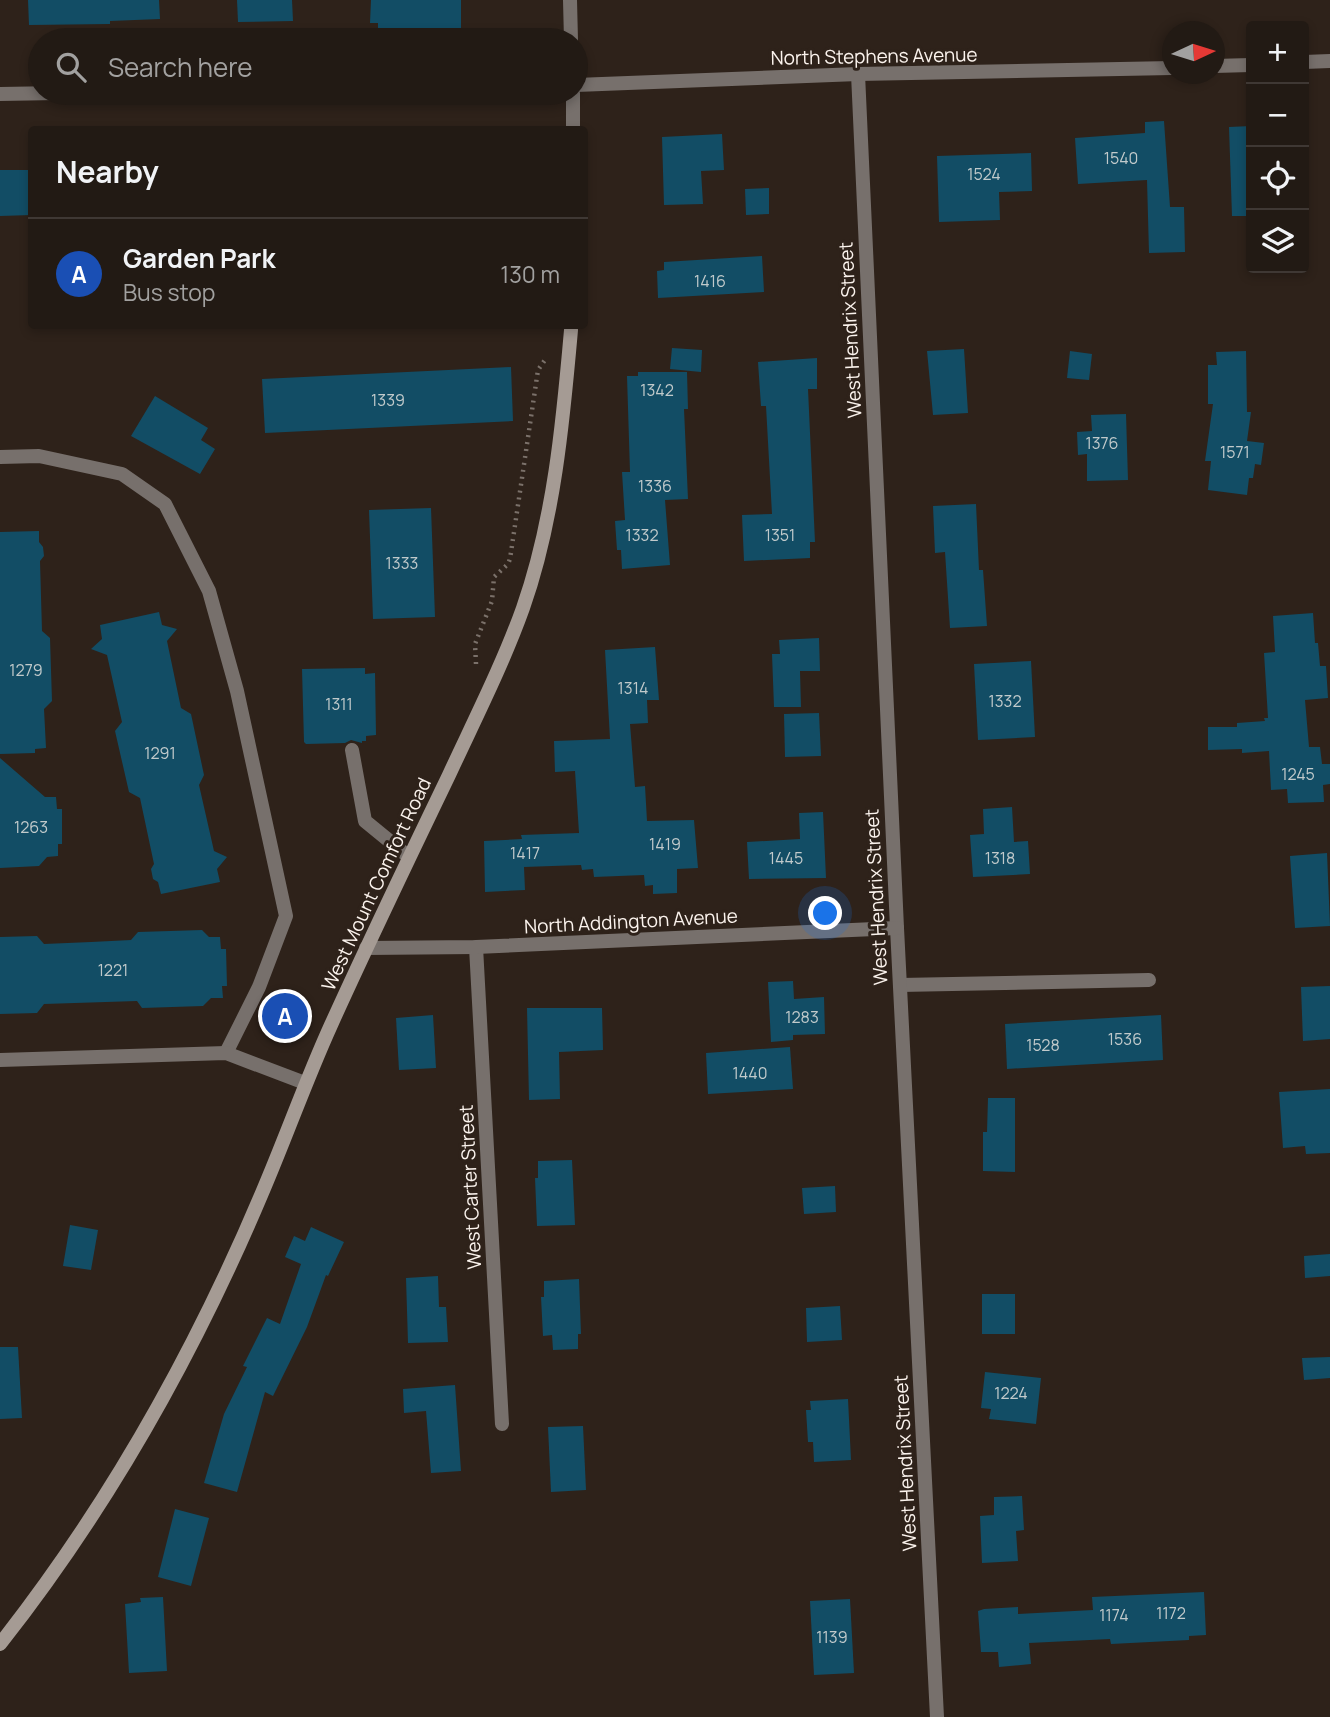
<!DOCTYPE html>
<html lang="en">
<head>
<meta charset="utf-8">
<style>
  body { margin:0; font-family:Manrope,sans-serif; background:#2a231d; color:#f1f3f6 }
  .controls { position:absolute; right:21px; top:21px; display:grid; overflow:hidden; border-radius:7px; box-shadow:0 4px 10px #0003 }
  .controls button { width:63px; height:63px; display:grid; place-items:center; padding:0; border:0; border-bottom:2px solid #3f3834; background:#221a14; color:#f1f3f6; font:35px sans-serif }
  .compass { position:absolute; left:1162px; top:21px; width:63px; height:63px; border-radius:50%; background:#221a14; box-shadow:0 4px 10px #0003; rotate:86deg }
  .you { position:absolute; left:826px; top:914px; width:24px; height:24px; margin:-18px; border:5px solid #fff; border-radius:50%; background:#1a73e8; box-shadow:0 0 0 10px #1a73e833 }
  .badge { display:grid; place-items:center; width:46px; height:46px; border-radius:50%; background:#67c4ef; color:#fff; font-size:23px; font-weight:700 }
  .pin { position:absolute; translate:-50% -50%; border:4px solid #fff; box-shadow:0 2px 7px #0006 }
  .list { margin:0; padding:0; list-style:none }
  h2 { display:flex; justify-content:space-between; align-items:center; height:91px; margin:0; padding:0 28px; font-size:30px }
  h2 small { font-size:23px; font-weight:400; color:#a2a1a0 }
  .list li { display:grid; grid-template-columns:46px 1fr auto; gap:21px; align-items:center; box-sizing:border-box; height:112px; padding:0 28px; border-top:2px solid #3f3834 }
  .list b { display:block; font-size:26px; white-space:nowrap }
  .list p { margin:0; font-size:23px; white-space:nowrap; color:#a2a1a0 }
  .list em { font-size:23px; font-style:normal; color:#a2a1a0 }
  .icon { flex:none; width:38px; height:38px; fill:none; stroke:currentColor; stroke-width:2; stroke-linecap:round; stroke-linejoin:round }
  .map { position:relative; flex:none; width:1330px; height:1717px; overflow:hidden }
  .search { position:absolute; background:#221a14; box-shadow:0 4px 10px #0003; left:28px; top:28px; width:560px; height:77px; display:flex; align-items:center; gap:18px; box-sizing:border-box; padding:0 24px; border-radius:38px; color:#a2a1a0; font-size:26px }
  .panel { position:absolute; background:#221a14; box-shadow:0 4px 10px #0003; left:28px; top:126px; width:560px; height:203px; border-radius:7px }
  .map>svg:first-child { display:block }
  .building { fill:#124d65 }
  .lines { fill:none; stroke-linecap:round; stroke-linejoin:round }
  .path { stroke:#7b716a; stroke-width:4.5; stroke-dasharray:2 5; stroke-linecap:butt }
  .lane { stroke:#77706c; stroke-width:14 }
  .street { stroke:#77706c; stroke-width:14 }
  .secondary { stroke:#a59b94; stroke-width:14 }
  .labels { text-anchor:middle; stroke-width:6; stroke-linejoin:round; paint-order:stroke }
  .number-label { font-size:16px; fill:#c1cacb }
  .street-label { font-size:19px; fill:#fbf3ed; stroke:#2e221a }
</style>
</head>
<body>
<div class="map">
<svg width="1330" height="1717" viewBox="0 0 1330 1717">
  <rect width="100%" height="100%" fill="#2e221a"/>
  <g class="building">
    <path d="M 28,0 L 159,0 L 160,19 L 110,21 L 110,24 L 29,25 Z"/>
    <path d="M 237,0 L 292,0 L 293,21 L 238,22 Z"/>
    <path d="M 371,0 L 461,0 L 461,29 L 457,29 L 457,34 L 396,34 L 396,30 L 378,30 L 378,23 L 370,23 Z"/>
    <path d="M 1164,121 L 1170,207 L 1184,207 L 1185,252 L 1149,253 L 1147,180 L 1078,184 L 1075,138 L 1145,133 L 1145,122 Z"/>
    <path d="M 1251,126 L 1251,216 L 1232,216 L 1229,127 Z"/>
    <path d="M 722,134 L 724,170 L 701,171 L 703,204 L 664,205 L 662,137 Z"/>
    <path d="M 1031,153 L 1032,191 L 999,192 L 1000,220 L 939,222 L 937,156 Z"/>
    <path d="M 0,170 L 32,170 L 32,215 L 0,216 Z"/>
    <path d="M 769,188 L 769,214 L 746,215 L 745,189 Z"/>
    <path d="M 762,256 L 764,292 L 658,298 L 657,271 L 664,270 L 664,262 Z"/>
    <path d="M 672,348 L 702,350 L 701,372 L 670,369 Z"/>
    <path d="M 964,349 L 968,413 L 933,415 L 927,351 Z"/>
    <path d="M 1070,351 L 1092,354 L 1089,380 L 1067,378 Z"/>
    <path d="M 1246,351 L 1247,412 L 1251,412 L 1247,441 L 1264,443 L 1261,465 L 1255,464 L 1253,478 L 1249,478 L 1247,495 L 1208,490 L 1211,461 L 1205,461 L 1213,404 L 1208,404 L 1208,365 L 1217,365 L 1216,352 Z"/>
    <path d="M 817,358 L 817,389 L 808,389 L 815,542 L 810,542 L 810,558 L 744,561 L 742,515 L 772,514 L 766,406 L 761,406 L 758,362 Z"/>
    <path d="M 511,367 L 513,421 L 265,433 L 262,379 Z"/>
    <path d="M 638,372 L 687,372 L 688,409 L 684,409 L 688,499 L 665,500 L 670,565 L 622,569 L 621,550 L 617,550 L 615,521 L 625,520 L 622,472 L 630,472 L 627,376 L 638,376 Z"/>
    <path d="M 155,396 L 208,428 L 201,440 L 215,449 L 200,474 L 131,436 Z"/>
    <path d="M 1126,414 L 1128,480 L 1087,481 L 1087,454 L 1078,455 L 1077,432 L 1092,431 L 1091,415 Z"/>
    <path d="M 976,504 L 979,570 L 983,570 L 987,626 L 950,628 L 945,552 L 935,553 L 933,506 Z"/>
    <path d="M 431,508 L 435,617 L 373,619 L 369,510 Z"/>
    <path d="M 39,531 L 39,542 L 43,547 L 44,556 L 40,561 L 42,631 L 50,638 L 52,701 L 44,709 L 46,748 L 35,749 L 35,753 L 0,754 L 0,532 Z"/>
    <path d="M 159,612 L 162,625 L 177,629 L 167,641 L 181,708 L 191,714 L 204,775 L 199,785 L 214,851 L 227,857 L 217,869 L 220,882 L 161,894 L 158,882 L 153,879 L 151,869 L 154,864 L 140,798 L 129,792 L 115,731 L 122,722 L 107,655 L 91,649 L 102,639 L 100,625 Z"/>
    <path d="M 1313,613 L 1315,643 L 1318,643 L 1320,666 L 1326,666 L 1328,698 L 1305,700 L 1309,747 L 1320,747 L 1322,764 L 1330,764 L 1330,784 L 1323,785 L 1324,802 L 1288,803 L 1287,789 L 1271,790 L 1269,751 L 1242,753 L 1242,749 L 1208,750 L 1208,727 L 1237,727 L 1237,723 L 1265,721 L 1264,718 L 1268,718 L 1264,653 L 1275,652 L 1273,616 Z"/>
    <path d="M 819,638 L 820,671 L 800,671 L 801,707 L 774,707 L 772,654 L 780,654 L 779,640 Z"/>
    <path d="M 655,647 L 659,700 L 647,700 L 648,723 L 630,724 L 635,787 L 645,786 L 647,821 L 694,820 L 698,868 L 677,869 L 677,893 L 653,894 L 653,885 L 645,886 L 644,875 L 594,877 L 593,869 L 582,870 L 581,865 L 524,867 L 525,890 L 485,892 L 484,841 L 522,839 L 521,835 L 579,833 L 575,771 L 555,772 L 554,741 L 610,739 L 605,650 Z"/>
    <path d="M 1031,661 L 1035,737 L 978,740 L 974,664 Z"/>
    <path d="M 365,668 L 365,674 L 375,673 L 376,735 L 366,736 L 366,741 L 362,741 L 362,743 L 351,740 L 345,743 L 306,744 L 304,742 L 302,669 Z"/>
    <path d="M 819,713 L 821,756 L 785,757 L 784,714 Z"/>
    <path d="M 0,758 L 45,797 L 56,797 L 57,809 L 62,809 L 62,844 L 58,844 L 58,856 L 47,857 L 39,866 L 0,868 Z"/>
    <path d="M 1012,807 L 1014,842 L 1028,841 L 1030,874 L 973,877 L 970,835 L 984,834 L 983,809 Z"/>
    <path d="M 823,812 L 826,878 L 749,879 L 747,842 L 800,839 L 799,813 Z"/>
    <path d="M 1327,853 L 1330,926 L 1295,928 L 1290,856 Z"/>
    <path d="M 202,930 L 209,937 L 220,937 L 221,949 L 226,949 L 227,986 L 222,986 L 223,998 L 211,998 L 203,1006 L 142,1008 L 137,1001 L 44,1004 L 37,1013 L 0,1014 L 0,937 L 37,936 L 44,944 L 91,942 L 131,940 L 138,932 Z"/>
    <path d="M 793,981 L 794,999 L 824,997 L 825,1034 L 793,1035 L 793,1040 L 771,1042 L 768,982 Z"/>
    <path d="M 1330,986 L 1330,1039 L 1303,1041 L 1301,987 Z"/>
    <path d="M 527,1008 L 602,1008 L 603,1050 L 559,1052 L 560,1099 L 529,1100 Z"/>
    <path d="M 433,1015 L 436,1068 L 399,1070 L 396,1018 Z"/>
    <path d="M 1161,1015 L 1163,1060 L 1007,1069 L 1005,1024 Z"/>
    <path d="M 790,1047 L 793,1089 L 708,1094 L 706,1053 Z"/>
    <path d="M 1330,1089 L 1330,1153 L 1306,1154 L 1305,1146 L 1283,1148 L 1279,1092 Z"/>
    <path d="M 988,1098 L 1015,1098 L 1015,1172 L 983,1171 L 983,1132 L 987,1132 Z"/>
    <path d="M 572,1160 L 575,1225 L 537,1226 L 535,1178 L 538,1178 L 538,1161 Z"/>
    <path d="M 835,1186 L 836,1212 L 804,1214 L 802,1188 Z"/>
    <path d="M 70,1225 L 98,1230 L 91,1270 L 63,1266 Z"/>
    <path d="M 311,1227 L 344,1242 L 328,1276 L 326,1275 L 307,1327 L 273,1396 L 265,1392 L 237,1492 L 204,1483 L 224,1414 L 247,1367 L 243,1366 L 267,1318 L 280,1324 L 301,1264 L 285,1257 L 294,1236 L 305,1241 Z"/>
    <path d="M 1330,1254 L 1330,1276 L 1305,1278 L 1304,1256 Z"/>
    <path d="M 438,1276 L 439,1307 L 446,1307 L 448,1342 L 408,1343 L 406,1278 Z"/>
    <path d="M 579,1279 L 581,1334 L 578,1334 L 578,1349 L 553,1350 L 552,1335 L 543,1336 L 541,1297 L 544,1297 L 544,1281 Z"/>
    <rect x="982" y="1294" width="33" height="40"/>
    <path d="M 840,1306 L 842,1340 L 807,1342 L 806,1308 Z"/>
    <path d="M 0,1347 L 18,1347 L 22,1418 L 0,1419 Z"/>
    <path d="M 1330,1357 L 1330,1378 L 1304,1380 L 1302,1358 Z"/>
    <path d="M 985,1372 L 1041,1378 L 1036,1424 L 989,1419 L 991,1409 L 981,1408 Z"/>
    <path d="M 455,1385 L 461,1471 L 431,1473 L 426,1411 L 404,1413 L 403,1389 Z"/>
    <path d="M 848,1399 L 851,1460 L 814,1462 L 813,1442 L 808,1442 L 806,1410 L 811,1410 L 810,1401 Z"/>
    <path d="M 583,1426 L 586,1490 L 551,1492 L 548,1427 Z"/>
    <path d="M 1022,1496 L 1024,1530 L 1016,1531 L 1018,1561 L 982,1563 L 980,1516 L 994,1515 L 994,1497 Z"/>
    <path d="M 175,1509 L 209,1518 L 191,1586 L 158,1577 Z"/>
    <path d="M 1204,1592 L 1206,1635 L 1189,1636 L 1189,1640 L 1111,1644 L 1110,1639 L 1029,1643 L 1031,1664 L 999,1667 L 998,1652 L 981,1652 L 978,1611 L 984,1609 L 1018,1607 L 1018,1614 L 1093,1610 L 1092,1597 Z"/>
    <path d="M 163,1597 L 167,1671 L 129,1673 L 125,1604 L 141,1602 L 140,1598 Z"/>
    <path d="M 850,1599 L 854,1673 L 814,1675 L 810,1601 Z"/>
  </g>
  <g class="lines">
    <path class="path" d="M 476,664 L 475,644 L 492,601 L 494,577 L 508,564 L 510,559 L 538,370 L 547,357"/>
    <g class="lane">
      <path d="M 0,457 L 39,456 L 122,474 L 165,504 L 209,591 L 237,691 L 286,916 L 259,987 L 226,1053"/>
      <path d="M 352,750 L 365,821 L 409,857"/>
      <path d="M 900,985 L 1149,980"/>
      <path d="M 0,1060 L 226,1053 L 305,1083"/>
    </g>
    <g class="street">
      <path d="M 570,0 L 571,40"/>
      <path d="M 1304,62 L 1330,61"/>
      <path d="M 1214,66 L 1251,65"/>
      <path d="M 858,74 L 897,928 L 937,1717"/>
      <path d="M 576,85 L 858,74 L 1172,68"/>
      <path d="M 573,93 L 573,130"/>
      <path d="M 0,94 L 58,93"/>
      <path d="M 476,947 L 502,1424"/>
      <path d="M 366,948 L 476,947 L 897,928"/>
    </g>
    <path class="secondary" d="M 0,1644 C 108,1507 194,1354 262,1193 C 286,1137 306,1080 331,1025 C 369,941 409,858 449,775 C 474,721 503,664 523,608 C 554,520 563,422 571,330"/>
  </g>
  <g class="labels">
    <g class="number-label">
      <text x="1121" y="164">1540</text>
      <text x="984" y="180">1524</text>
      <text x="710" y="287">1416</text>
      <text x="657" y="396">1342</text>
      <text x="388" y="406">1339</text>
      <text x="1102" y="449">1376</text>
      <text x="1235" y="458">1571</text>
      <text x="655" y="492">1336</text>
      <text x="642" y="541">1332</text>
      <text x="780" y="541">1351</text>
      <text x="402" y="569">1333</text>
      <text x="26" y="676">1279</text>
      <text x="633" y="694">1314</text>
      <text x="1005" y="707">1332</text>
      <text x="339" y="710">1311</text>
      <text x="160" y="759">1291</text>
      <text x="1298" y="780">1245</text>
      <text x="31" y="833">1263</text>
      <text x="665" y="850">1419</text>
      <text x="525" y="859">1417</text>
      <text x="786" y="864">1445</text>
      <text x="1000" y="864">1318</text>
      <text x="113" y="976">1221</text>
      <text x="802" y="1023">1283</text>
      <text x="1125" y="1045">1536</text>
      <text x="1043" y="1051">1528</text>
      <text x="750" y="1079">1440</text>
      <text x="1011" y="1399">1224</text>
      <text x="1171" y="1619">1172</text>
      <text x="1114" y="1621">1174</text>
      <text x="832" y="1643">1139</text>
    </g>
    <g class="street-label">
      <text transform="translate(874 56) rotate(-1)" y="7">North Stephens Avenue</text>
      <text transform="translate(850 330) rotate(-93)" y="7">West Hendrix Street</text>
      <text transform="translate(376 884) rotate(-65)" y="7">West Mount Comfort Road</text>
      <text transform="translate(876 897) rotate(-93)" y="7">West Hendrix Street</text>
      <text transform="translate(631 921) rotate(-3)" y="7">North Addington Avenue</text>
      <text transform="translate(470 1187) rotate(-93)" y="7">West Carter Street</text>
      <text transform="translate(905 1463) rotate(-93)" y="7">West Hendrix Street</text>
    </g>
  </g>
</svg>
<div class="controls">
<button>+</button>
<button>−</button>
<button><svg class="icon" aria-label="locate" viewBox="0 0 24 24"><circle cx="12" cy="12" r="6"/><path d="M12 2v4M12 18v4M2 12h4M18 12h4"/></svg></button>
<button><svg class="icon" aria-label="layers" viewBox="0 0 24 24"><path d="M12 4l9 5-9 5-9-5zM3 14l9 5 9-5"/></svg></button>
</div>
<svg class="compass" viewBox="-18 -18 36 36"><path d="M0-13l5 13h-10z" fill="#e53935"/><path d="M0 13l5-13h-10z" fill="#a2a1a0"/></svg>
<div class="you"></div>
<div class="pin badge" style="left:285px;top:1016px;background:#1a4fb4">A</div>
<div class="search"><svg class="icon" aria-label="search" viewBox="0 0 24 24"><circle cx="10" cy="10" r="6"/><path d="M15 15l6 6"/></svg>Search here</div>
<section class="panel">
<h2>Nearby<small></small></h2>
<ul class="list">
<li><span class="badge" style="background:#1a4fb4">A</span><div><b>Garden Park</b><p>Bus stop</p></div><em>130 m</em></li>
</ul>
</section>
</div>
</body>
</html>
